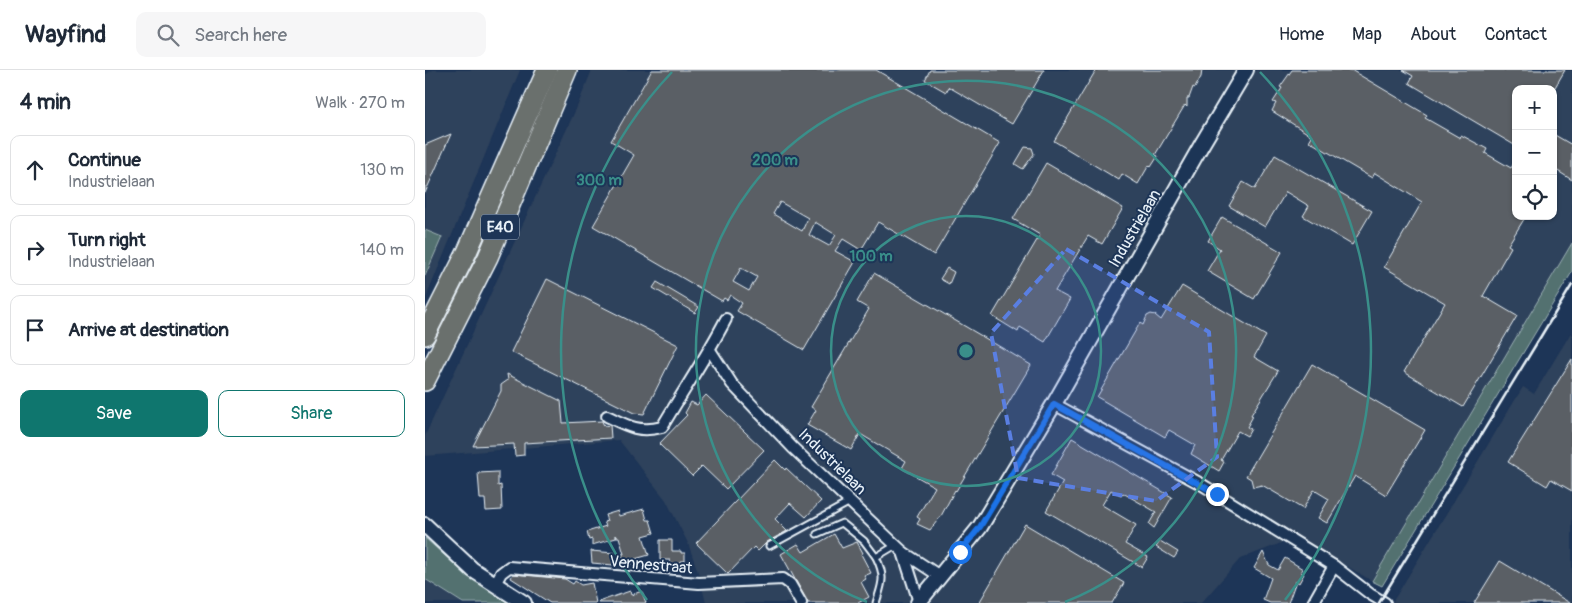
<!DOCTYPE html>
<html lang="en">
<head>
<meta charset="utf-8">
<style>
  body { margin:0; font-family:Pangolin,sans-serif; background:#f6f6f7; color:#1f2937 }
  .controls { position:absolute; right:15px; top:15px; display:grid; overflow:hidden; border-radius:10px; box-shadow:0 1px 4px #0004 }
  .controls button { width:45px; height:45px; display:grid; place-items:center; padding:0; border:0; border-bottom:1px solid #e0e1e3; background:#fff; color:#1f2937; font:25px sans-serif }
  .stop { position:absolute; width:15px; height:15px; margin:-11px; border:4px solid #1a73e8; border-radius:50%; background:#fff }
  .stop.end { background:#1a73e8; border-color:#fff; box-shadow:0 1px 5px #0008 }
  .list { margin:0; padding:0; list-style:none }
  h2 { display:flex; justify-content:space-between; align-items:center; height:65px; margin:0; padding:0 20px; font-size:21px }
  h2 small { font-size:16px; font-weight:400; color:#747a83 }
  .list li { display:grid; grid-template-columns:32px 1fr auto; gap:15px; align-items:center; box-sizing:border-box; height:70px; margin:0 10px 10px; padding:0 10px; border:1px solid #e0e1e3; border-radius:10px }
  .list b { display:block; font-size:19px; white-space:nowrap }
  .list p { margin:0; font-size:16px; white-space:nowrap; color:#747a83 }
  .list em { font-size:16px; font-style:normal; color:#747a83 }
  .actions { display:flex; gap:10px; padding:15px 20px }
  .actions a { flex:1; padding:11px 0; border:1px solid #0f766e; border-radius:10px; text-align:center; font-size:18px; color:#0f766e }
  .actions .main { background:#0f766e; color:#fff }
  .icon { flex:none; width:28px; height:28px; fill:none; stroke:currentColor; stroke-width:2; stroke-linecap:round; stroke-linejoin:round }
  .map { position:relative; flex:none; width:1147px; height:533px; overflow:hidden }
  header { display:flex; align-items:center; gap:30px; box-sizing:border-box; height:70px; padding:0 25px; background:#fff; border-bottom:1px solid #e0e1e3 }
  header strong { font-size:24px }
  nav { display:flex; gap:28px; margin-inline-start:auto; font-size:18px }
  .search { width:350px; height:45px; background:#f6f6f7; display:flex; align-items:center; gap:12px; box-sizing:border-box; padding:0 18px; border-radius:10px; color:#747a83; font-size:19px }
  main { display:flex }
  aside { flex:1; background:#fff }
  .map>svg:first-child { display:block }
  .built { fill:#2f425b; fill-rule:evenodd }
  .green { fill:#527170; stroke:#9db1b4 }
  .building { fill:#5a5f65; stroke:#e8f1f8; fill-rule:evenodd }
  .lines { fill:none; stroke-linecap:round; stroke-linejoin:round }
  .service-casing { stroke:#e8f1f8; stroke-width:9 }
  .minor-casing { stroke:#e8f1f8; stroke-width:14 }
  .tertiary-casing { stroke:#e8f1f8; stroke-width:18 }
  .motorway-casing { stroke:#e8f1f8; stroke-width:22 }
  .service { stroke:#1d3557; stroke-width:5 }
  .minor { stroke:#1d3557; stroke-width:10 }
  .tertiary { stroke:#1d3557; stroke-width:14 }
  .motorway { stroke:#6b706d; stroke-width:19 }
  .rail { stroke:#e8f1f8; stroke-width:2.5 }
  .route { stroke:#1a73e8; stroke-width:6 }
  .marked { fill:#5a7fe2; fill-opacity:0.2; stroke:#5a7fe2; stroke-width:4; stroke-dasharray:10 6; stroke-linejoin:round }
  .ring { fill:none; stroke:#3a8f8a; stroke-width:2.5 }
  .labels { text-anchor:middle; stroke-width:4; stroke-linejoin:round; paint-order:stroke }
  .shield { fill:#1d3557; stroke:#abb9c8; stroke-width:1 }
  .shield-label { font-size:15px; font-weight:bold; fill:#e8f1f8 }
  .street-label { font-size:16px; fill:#e8f1f8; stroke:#1d3557 }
  .centre { fill:#3a8f8a; stroke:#1d3557; stroke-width:2.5 }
  .ring-label { font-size:15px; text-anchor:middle; font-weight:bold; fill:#3a8f8a; stroke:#1d3557; stroke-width:4; stroke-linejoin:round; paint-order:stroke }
</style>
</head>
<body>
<header>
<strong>Wayfind</strong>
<div class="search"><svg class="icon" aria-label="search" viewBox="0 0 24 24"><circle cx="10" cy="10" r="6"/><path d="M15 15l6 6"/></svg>Search here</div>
<nav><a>Home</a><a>Map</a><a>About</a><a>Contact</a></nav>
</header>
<main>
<aside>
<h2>4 min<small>Walk · 270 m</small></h2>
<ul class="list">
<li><svg class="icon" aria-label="ahead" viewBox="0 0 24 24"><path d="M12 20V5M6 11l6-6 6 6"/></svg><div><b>Continue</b><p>Industrielaan</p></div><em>130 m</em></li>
<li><svg class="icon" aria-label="right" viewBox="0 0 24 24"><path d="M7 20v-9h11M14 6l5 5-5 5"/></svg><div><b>Turn right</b><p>Industrielaan</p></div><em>140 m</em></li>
<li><svg class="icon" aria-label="arrive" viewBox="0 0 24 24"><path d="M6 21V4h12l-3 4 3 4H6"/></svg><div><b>Arrive at destination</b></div></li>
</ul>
<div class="actions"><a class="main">Save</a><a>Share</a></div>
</aside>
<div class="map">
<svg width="1147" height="533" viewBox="0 0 1147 533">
  <rect width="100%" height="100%" fill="#1d3557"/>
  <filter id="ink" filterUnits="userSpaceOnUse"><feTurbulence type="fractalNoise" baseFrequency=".02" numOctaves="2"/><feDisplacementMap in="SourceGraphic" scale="10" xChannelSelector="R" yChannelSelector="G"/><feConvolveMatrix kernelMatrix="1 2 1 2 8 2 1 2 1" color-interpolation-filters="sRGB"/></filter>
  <g filter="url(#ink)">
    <g class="built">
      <path d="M 8,0 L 95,0 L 0,230 L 0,5 Z"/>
      <path d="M 167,0 L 1147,0 L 1147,173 L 947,511 L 863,461 L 856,473 L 815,489 L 776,533 L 281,533 L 274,505 L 263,473 L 241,430 L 194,370 L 0,386 L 0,366 L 152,37 ZM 1091,19 L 1128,19 L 1128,146 L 1091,146 Z"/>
      <path d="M 1147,261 L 1147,533 L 967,533 L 1098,317 L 1109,324 Z"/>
      <path d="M 0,509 L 38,533 L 0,533 Z"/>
    </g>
    <g class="green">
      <path d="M 0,160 L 17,167 L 0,206 Z"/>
      <path d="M 1147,173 L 1147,202 L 957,516 L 947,511 Z"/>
      <path d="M 0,468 L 37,501 L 84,533 L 38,533 L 0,509 Z"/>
    </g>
    <g class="building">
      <path d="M 227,0 L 451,0 L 575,73 L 509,185 L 453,152 L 436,180 L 418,169 L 410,181 L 430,192 L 379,280 L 312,241 L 317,233 L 305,225 L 302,230 L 299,228 L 297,231 L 168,156 L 209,85 L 186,71 ZM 355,132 L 383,148 L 377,161 L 348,144 ZM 390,152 L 411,165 L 404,176 L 384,165 ZM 316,198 L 332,207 L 324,221 L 308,212 Z"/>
      <path d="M 505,0 L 619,0 L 587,54 L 524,17 L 521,22 L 500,10 Z"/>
      <path d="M 671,0 L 777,0 L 776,7 L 770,18 L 768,17 L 764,28 L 762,28 L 762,37 L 760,35 L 730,85 L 733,86 L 726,97 L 724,95 L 713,114 L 697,104 L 694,110 L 629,71 Z"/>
      <path d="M 867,0 L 926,0 L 1002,45 L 1000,48 L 1035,68 L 1036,65 L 1062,79 L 1060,83 L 1086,98 L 1091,90 L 1091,146 L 1101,146 L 1083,175 L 1086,177 L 1058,226 L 1092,246 L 1038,337 L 979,302 L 1020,233 L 959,197 L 997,132 L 950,103 L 947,108 L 884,71 L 887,66 L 847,41 L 851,33 L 848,32 L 857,18 L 855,17 Z"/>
      <path d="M 978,0 L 1140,0 L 1129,19 L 1091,19 L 1091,76 L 984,13 L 988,6 Z"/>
      <path d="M 26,64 L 0,123 L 0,75 Z"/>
      <path d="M 1128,64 L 1147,75 L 1147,110 L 1128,98 Z"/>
      <path d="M 600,77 L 607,78 L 609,84 L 598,99 L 590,94 Z"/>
      <path d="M 850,85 L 947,141 L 927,175 L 878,146 L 884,136 L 861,122 L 840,157 L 804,136 L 818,112 L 830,119 Z"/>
      <path d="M 621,93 L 698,138 L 677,174 L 663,166 L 630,221 L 645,229 L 620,272 L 595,257 L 593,262 L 567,246 L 615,165 L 588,149 Z"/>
      <path d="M 797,147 L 857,182 L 829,229 L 782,201 L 795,179 L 783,171 Z"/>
      <path d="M 522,198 L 529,202 L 524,214 L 515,209 Z"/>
      <path d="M 449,203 L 606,295 L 531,421 L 530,420 L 516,446 L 505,460 L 492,454 L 495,449 L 492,447 L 510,417 L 477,398 L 481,391 L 435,364 L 426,380 L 382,355 L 391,340 L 386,337 L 444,239 L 432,232 Z"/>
      <path d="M 122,209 L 253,275 L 219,344 L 209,343 L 86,282 Z"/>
      <path d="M 232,212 L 274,237 L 270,243 L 228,218 Z"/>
      <path d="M 757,216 L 841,266 L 829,287 L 853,301 L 826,345 L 828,346 L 822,357 L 826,359 L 822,366 L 813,361 L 796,390 L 799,392 L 794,401 L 766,384 L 770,375 L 744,360 L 740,367 L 672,327 L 715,253 L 718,255 L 722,246 L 726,244 L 730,245 L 736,250 Z"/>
      <path d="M 1147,289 L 1147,421 L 1126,409 L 1122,416 L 1083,392 Z"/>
      <path d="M 887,294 L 1000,360 L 961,425 L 930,406 L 902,453 L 893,448 L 904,429 L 889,420 L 878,439 L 837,415 L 828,417 L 826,409 L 821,406 Z"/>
      <path d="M 82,304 L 136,331 L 138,353 L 177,351 L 179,356 L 185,355 L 186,368 L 99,373 L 99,385 L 90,386 L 89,374 L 48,376 L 76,321 L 76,315 L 83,310 Z"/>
      <path d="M 281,325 L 339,380 L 301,419 L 277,396 L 267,406 L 234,374 L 262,345 L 260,343 L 266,332 L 272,335 Z"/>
      <path d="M 647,368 L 747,427 L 729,458 L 724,454 L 731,442 L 698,423 L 696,425 L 686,420 L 677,435 L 711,455 L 700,474 L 723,487 L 717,497 L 621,441 L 638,412 L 626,405 Z"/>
      <path d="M 350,390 L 360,400 L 361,398 L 396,431 L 381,447 L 365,433 L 350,449 L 362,461 L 342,472 L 333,481 L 329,477 L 303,504 L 271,473 Z"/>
      <path d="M 73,402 L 73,416 L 76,415 L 77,440 L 61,441 L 60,429 L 55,429 L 53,403 Z"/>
      <path d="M 219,439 L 222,450 L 225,450 L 229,463 L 218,466 L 224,485 L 210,489 L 211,493 L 200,496 L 197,484 L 199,484 L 194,467 L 192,467 L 191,465 L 191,468 L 167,475 L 167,469 L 164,470 L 162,462 L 181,456 L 179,452 L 182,451 L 180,445 L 193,441 L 194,446 Z"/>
      <path d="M 600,454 L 699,513 L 687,533 L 554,533 Z"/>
      <path d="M 409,464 L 417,478 L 432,472 L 438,483 L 436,484 L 446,503 L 439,506 L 441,509 L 436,512 L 444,527 L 433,533 L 383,533 L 356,484 L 373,474 L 378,482 Z"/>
      <path d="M 235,470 L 247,470 L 247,481 L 256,481 L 256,483 L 260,483 L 260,491 L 255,491 L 255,494 L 245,494 L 245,490 L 235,490 Z"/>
      <path d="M 735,471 L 753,482 L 749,488 L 731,477 Z"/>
      <path d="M 166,481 L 189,483 L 188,495 L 167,493 Z"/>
      <path d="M 838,482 L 844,495 L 853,500 L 860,488 L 878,499 L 876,502 L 879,504 L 874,513 L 871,511 L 863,533 L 845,533 L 838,530 L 846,508 L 829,498 Z"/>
      <path d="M 1075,491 L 1145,533 L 1049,533 Z"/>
      <path d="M 88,504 L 140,509 L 148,514 L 150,511 L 156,515 L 167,513 L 171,533 L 125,533 L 86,508 Z"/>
      <path d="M 205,521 L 206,525 L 217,521 L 221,533 L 174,533 L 173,532 Z"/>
    </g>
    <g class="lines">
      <g class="service-casing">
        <g id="service">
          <path d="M 392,464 L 417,453 L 439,471 L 451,487"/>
          <path d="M 344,476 L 425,432"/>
          <path d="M 451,533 C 457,513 461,508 451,487 L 471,475"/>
        </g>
      </g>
      <g class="minor-casing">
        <g id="minor">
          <path d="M 285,280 L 307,314 L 368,378 L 478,482 L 494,532"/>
          <path d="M 629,334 L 776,414 L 909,496 L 945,524 L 960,533"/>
          <path d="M 182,346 C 202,356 214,363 237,357 C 258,321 282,286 301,249"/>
          <path d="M 478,482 L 516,507"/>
          <path d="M 70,514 L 76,503 L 84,497 L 274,513 L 358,509 L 365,514 L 376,533"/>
          <path d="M 888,533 L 909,496"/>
        </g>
      </g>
      <g class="tertiary-casing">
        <g id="tertiary">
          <path d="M 0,455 L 48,500 L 99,533"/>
          <path d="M 493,533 L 555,457 L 629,334 L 777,74 L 821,0"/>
        </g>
      </g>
      <g class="motorway-casing">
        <g id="motorway">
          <path d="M 0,265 L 42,182 L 122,0"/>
          <path d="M 0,311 L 63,187 L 142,0"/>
        </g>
      </g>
      <use href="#service" class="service"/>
      <use href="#minor" class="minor"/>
      <use href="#tertiary" class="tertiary"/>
      <use href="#motorway" class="motorway"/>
      <path class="rail" d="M 954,533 L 1147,215"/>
    </g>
  </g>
  <g class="lines" filter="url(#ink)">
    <path class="route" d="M 535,482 L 555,457 L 629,334 L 792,424"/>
  </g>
  <path class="marked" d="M 641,179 L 784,262 L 792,387 L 731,431 L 593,408 L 566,263 Z"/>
  <g class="ring">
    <circle cx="541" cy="281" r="135"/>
    <path d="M442 532A270 270 0 1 1 640 532"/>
    <path d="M222 530A405 405 0 0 1 247 2M835 2A405 405 0 0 1 860 530"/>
  </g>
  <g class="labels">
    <rect class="shield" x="56" y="144.5" width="38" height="25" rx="4"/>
    <g class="shield-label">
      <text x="75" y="162">E40</text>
    </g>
    <g class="street-label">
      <text transform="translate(709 158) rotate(-60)" y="6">Industrielaan</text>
      <text transform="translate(408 391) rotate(44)" y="6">Industrielaan</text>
      <text transform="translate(226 494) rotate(5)" y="6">Vennestraat</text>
    </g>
  </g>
  <circle cx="541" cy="281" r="8" class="centre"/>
  <g class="ring-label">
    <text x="350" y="95">200 m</text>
    <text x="174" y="115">300 m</text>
    <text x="446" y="191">100 m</text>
  </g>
</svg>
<div class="controls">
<button>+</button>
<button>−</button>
<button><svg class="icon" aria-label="locate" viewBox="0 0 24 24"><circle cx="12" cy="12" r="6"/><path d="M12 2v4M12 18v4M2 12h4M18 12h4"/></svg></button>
</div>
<div class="stop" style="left:535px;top:482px"></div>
<div class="stop end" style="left:792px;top:424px"></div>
</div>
</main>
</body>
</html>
